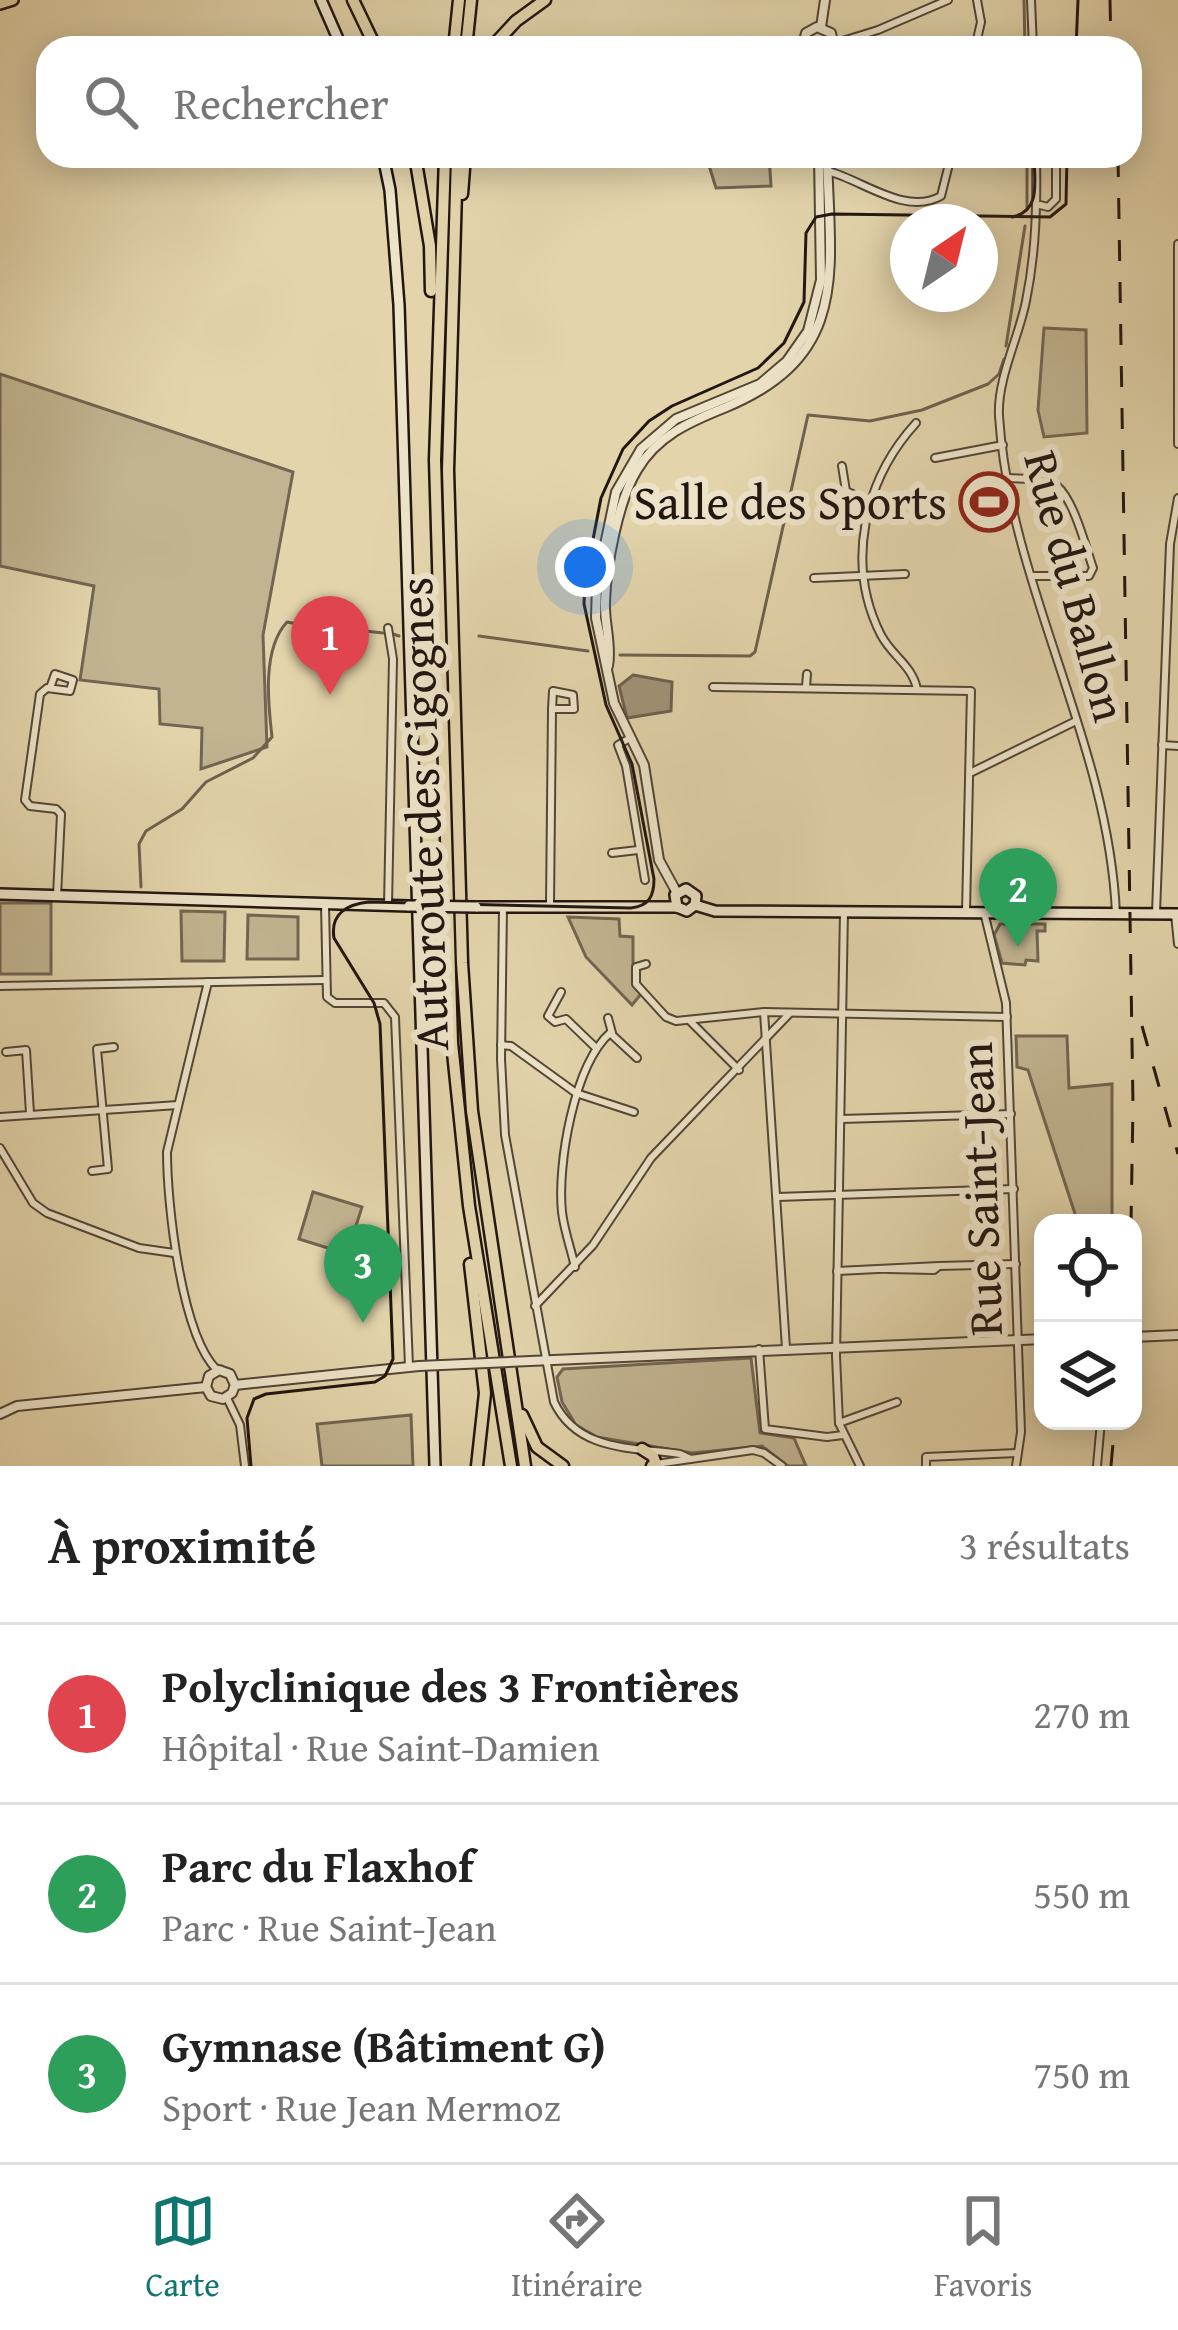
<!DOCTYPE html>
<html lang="fr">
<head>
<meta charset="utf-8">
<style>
  body { margin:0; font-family:"Gentium Book Plus",serif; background:#f6f6f6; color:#222 }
  .controls { position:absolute; right:36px; bottom:36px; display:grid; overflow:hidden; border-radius:24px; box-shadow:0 6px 30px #0003 }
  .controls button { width:108px; height:108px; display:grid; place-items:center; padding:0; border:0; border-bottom:3px solid #e0e0e0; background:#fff; color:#222; font:60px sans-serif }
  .compass { position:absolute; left:890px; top:204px; width:108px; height:108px; border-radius:50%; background:#fff; box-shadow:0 6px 30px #0003; rotate:35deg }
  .you { position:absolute; left:585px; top:567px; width:42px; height:42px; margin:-30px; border:9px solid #fff; border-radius:50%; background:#1a73e8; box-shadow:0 0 0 18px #1a73e833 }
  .badge { display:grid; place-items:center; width:78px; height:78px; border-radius:50%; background:#0f766e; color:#fff; font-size:39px; font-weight:700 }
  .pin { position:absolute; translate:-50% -99px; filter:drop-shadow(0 3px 6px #0008) }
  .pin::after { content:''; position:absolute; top:63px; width:42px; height:36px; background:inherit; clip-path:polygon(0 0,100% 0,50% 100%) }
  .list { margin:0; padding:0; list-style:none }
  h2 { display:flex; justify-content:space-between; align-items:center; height:156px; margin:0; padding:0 48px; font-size:51px }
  h2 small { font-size:39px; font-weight:400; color:#767676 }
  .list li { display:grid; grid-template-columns:78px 1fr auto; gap:36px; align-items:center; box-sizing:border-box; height:180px; padding:0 48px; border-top:3px solid #e0e0e0 }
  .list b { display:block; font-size:45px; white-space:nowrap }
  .list p { margin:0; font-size:39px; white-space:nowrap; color:#767676 }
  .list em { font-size:39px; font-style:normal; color:#767676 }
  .icon { flex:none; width:66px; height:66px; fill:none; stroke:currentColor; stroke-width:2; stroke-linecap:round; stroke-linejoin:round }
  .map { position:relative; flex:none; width:1178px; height:1466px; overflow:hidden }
  .search { position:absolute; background:#fff; box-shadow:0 6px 30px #0003; left:36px; right:36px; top:36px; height:132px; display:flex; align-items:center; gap:30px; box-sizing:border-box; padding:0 42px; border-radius:36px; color:#767676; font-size:45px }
  .sheet { height:696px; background:#fff }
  nav { display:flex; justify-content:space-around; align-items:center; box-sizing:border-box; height:168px; border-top:3px solid #e0e0e0; background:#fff; font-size:33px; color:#767676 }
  nav a { display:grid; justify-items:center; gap:6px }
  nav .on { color:#0f766e }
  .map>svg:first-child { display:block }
  .green { fill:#c2b491; stroke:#726551; stroke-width:3 }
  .water { fill:#a19377; stroke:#6e614e; stroke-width:3 }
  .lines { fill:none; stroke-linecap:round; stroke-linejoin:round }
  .stream { stroke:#6e614e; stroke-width:3 }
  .minor-casing { stroke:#524638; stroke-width:10 }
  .tertiary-casing { stroke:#524638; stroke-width:12 }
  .secondary-casing { stroke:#221611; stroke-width:14 }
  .primary-casing { stroke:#221611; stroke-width:14 }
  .motorway-casing { stroke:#221611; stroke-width:15 }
  .minor { stroke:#ede3c8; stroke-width:6 }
  .tertiary { stroke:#ede3c8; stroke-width:8 }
  .secondary { stroke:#ede3c8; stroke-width:9 }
  .primary { stroke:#e3d4ab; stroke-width:9 }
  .motorway { stroke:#e3d4ab; stroke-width:10 }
  .tram { stroke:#221611; stroke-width:3 }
  .rail { stroke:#221611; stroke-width:3; stroke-dasharray:21 21; stroke-linecap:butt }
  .tertiary-bridge-casing { stroke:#524638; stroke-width:12; stroke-linecap:butt }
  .secondary-bridge-casing { stroke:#221611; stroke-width:14; stroke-linecap:butt }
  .tertiary-bridge { stroke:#ede3c8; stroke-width:8 }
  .secondary-bridge { stroke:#ede3c8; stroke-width:9 }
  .labels { text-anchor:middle; stroke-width:12; stroke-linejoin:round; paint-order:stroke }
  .poi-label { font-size:48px; fill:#221611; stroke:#ede3c8; text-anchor:end }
  .street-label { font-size:48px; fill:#221611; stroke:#ede3c8 }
</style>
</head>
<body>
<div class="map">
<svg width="1178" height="1466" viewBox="0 0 1178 1466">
  <rect width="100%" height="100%" fill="#e3d4ab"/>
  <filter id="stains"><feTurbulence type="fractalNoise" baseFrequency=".00167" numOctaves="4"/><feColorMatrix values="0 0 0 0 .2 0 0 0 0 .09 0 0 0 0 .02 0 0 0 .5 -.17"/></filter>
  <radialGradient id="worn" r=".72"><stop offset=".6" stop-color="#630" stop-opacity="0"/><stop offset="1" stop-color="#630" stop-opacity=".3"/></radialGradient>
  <g class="green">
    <path d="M 706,156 L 769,156 L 771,186 L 716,188 Z"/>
    <path d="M 1044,328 L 1086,330 L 1087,433 L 1044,437 L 1038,410 Z"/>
    <path d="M 0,374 L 293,472 L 263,635 L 267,747 L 201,769 L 202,728 L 160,724 L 159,689 L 80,680 L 94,586 L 0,566 Z"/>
    <rect x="0" y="903" width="51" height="71"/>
    <path d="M 181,911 L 225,912 L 224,961 L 182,961 Z"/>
    <path d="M 248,915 L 298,917 L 298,959 L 247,959 Z"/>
    <path d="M 568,917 L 619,919 L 620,936 L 633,937 L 633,985 L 641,994 L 632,1005 L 586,957 Z"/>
    <path d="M 1000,924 L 1045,924 L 1045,931 L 1037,931 L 1038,961 L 1026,960 L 1025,965 L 1002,963 L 994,935 Z"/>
    <path d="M 1016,1036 L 1067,1036 L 1069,1088 L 1112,1084 L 1112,1223 L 1078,1223 L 1028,1070 L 1017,1067 Z"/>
    <path d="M 313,1192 L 362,1207 L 347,1254 L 299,1239 Z"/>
    <path d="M 751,1358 L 760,1433 L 794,1438 L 806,1466 L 788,1466 L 762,1446 L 692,1453 L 597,1437 L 576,1425 L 562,1402 L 557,1377 L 563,1369 Z"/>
    <path d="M 411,1415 L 413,1466 L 322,1466 L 317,1424 Z"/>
  </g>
  <path class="water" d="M 633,675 L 672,682 L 671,711 L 627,718 L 619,686 Z"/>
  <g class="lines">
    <g class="stream">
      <path d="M 1024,0 L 1025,48"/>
      <path d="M 1027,156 L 1027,207"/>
      <path d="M 1006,346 L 1025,226"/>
      <path d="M 319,626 L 383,633"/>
      <path d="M 393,634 L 399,636"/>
      <path d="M 479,636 L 588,651"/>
      <path d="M 620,655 L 750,656 L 755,652 L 808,415 L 870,421 L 922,410 L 988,384 L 999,374 L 1004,359"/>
      <path d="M 141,887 L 139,844 L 146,831 L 182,809 L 206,782 L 253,758 L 272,737 C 268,703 262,649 287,622 L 308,626"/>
    </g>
    <g class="minor-casing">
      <g id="minor">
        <path d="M 1031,0 L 1033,48"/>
        <path d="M 836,43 L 878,30 L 948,0"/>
        <path d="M 975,48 L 981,22 L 977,0"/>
        <path d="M 1036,156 C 1037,205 1036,252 1026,301 C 1019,337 997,379 999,416 C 1010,588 1109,742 1116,914"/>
        <path d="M 828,171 C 864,181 906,216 941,196 L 951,156"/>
        <path d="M 1040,205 L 1048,207 L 1056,199 L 1056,156"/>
        <path d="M 1178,244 L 1178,444"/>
        <path d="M 916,423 C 864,480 845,564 881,635 C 892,656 912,665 917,689"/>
        <path d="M 935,458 L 1003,445"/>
        <path d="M 842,466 L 846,491 L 868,501"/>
        <path d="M 1009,478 C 1022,479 1047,478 1057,486 C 1074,500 1086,548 1093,568 L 1089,576 L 1031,576"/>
        <path d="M 814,578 L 905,574"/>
        <path d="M 713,687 L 971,691 L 966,912"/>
        <path d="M 806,687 L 807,674"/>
        <path d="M 50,688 L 55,674 L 73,680 L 70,691 L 47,688 L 40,694 L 25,800 L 30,806 L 56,809 L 61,814 L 57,896"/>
        <path d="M 630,738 L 618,745 L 626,766 L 645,880"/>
        <path d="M 1162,745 L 1178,746"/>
        <path d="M 972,772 L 1076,721"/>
        <path d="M 612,853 L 638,850"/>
        <path d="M 325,905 L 327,997 L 335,1003 L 384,1003 L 395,1017 L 409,1366"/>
        <path d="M 388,905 L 393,659 L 388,628"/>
        <path d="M 550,905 L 552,709 L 553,691 L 573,695 L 574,709 L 552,709"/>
        <path d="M 503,907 L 501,1059 L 505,1135 L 554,1402 C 578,1452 632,1447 680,1454 L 691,1459"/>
        <path d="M 844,911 L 836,1356 L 839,1423 L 860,1466"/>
        <path d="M 984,912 L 1006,1003 L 1021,1432 L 1016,1466"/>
        <path d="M 1156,913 L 1170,544 L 1178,498"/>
        <path d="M 1175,914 L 1178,944"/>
        <path d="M 646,964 L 636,967 L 636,984 L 666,1017 L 676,1021 L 764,1012 L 1007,1017"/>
        <path d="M 208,982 L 167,1152 C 167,1203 181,1335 217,1370"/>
        <path d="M 0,986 L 325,980"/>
        <path d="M 561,992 L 548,1016 L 555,1022 L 566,1019 L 595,1047"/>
        <path d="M 764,1012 L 786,1348"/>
        <path d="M 608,1018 L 612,1033"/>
        <path d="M 690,1021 L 739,1070"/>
        <path d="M 501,1045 L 511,1046 L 576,1093 L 634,1112"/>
        <path d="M 6,1052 L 26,1050 L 30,1113"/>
        <path d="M 0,1117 L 178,1105"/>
        <path d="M 841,1119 L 1011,1114"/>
        <path d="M 0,1148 L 33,1203 L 47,1213 L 139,1248 L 174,1253"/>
        <path d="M 92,1171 L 108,1169 L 97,1049 L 114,1047"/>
        <path d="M 777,1197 L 1014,1189"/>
        <path d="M 939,1266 L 1016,1264"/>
        <path d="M 575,1267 C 571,1249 564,1230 562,1212 C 557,1165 574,1065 610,1033 L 637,1058"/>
        <path d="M 837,1271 L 939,1266 L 934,1270 L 888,1269"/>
        <path d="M 535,1306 L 593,1245 L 651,1158 L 790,1013"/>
        <path d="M 759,1349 L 765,1429 L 827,1437 L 843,1435"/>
        <path d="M 227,1398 L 240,1425 L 245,1466"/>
        <path d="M 839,1423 L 897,1402"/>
        <path d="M 656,1464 L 753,1450 L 764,1453 L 782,1466"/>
        <path d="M 926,1466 L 926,1457 L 1017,1453"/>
        <path d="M 1097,1466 L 1101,1421"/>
      </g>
    </g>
    <g class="tertiary-casing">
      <g id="tertiary">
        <path d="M 821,27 L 825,0"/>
        <path d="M 802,48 L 806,33 L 817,27 L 831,33 L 834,48"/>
        <path d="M 608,666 C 612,645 604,623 605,602 C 606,566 618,501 637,470 C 657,436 689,422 724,408 C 851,356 830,272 827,156"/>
        <path d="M 677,893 L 659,860 L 644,765 L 614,703 L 596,618 L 597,583 L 616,492 L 641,449 L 676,419 L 760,384 L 787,361 L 808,331 L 821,280 L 819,156"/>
        <path d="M 1133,1337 L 1178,1335"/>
        <path d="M 530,1361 L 1043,1339"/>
        <path d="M 235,1385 L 419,1366"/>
        <path d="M 206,1387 L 209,1376 L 219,1370 L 230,1374 L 235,1385"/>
        <path d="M 206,1387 L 211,1396 L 223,1399 L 232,1393 L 235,1385"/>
        <path d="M 0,1414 L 17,1406 L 206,1387"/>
      </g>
    </g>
    <g class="secondary-casing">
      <g id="secondary">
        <path d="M 321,0 L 342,48"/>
        <path d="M 383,156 L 390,190 L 399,305 L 435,1466"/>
        <path d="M 0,894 L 409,906"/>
        <path d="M 695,905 L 715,911 L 1178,914"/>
        <path d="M 476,907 L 677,907 L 687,911 L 695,905"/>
        <path d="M 677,907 L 675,895 L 686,889 L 696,896 L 695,905"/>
      </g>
    </g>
    <g class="primary-casing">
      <path id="primary" d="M 0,4 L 13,0"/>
    </g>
    <g class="motorway-casing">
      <g id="motorway">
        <path d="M 353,0 L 376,48"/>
        <path d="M 454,48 L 459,0"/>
        <path d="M 466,48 L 471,0"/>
        <path d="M 491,48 L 516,21 L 545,0"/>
        <path d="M 415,156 L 430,246 L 431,291"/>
        <path d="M 445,156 L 435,460 L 452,1043 L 469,1206 L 511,1466"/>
        <path d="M 457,156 L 448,470 L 462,963 L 472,1111 L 525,1466"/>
        <path d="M 462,194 L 465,156"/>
        <path d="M 470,1264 L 485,1393 L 477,1466"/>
        <path d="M 522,1415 L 537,1447 L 563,1466"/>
        <path d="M 642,1449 L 653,1456 L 656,1464 L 652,1466"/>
      </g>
    </g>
    <use href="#minor" class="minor"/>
    <use href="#tertiary" class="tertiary"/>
    <use href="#secondary" class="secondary"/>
    <use href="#primary" class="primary"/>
    <use href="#motorway" class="motorway"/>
    <g class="tram">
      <path d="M 1076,48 L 1078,0"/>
      <path d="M 1012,217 C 1042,211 1034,180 1034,156"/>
      <path d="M 251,1466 L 247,1418 L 254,1399 L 266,1394 L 375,1382 L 385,1376 L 393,1359 L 380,1024 L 374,1003 L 334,938 C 330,914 347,904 369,902 L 631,908 C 649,906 654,896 654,879 L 632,764 L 606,705 L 584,604 L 585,581 L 601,498 L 623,449 L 649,421 L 672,406 L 758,368 L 784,343 L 804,302 L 806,233 L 816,217 L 832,214 L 1050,217 L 1066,204 L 1067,156"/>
    </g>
    <g class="rail">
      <path d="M 1110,0 L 1111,48"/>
      <path d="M 1118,156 L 1133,1105 L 1131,1223"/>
      <path d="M 1142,1026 L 1178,1154"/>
      <path d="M 1111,1466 L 1115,1421"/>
    </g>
    <g class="tertiary-bridge-casing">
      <path id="tertiary-bridge" d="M 419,1366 L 530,1361"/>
    </g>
    <g class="secondary-bridge-casing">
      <path id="secondary-bridge" d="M 409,906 L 476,907"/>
    </g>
    <use href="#tertiary-bridge" class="tertiary-bridge"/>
    <use href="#secondary-bridge" class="secondary-bridge"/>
  </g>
  <defs>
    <g id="stadium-ring" transform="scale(3)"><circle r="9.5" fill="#ede3c8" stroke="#8f2418" stroke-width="1.5"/><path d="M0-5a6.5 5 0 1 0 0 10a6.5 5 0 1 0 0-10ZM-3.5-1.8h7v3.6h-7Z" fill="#8f2418"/></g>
  </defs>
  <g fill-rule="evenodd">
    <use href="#stadium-ring" x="989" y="502"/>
  </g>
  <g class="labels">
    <g class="poi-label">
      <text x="947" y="519">Salle des Sports</text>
    </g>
    <g class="street-label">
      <text transform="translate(1076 586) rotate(75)" y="17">Rue du Ballon</text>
      <text transform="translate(423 814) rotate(-92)" y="17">Autoroute des Cigognes</text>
      <text transform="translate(980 1189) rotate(-92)" y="17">Rue Saint-Jean</text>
    </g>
  </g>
  <rect width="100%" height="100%" filter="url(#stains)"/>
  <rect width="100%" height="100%" fill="url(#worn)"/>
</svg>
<div class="controls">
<button><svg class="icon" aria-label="locate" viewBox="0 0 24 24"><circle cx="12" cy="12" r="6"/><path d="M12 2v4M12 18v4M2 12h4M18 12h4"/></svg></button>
<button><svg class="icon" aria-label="layers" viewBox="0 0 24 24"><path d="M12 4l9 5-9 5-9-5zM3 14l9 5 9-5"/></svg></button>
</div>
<svg class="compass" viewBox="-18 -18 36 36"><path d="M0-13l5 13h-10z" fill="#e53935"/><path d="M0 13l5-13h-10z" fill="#767676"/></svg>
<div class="you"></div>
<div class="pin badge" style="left:330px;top:695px;background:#e0444e">1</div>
<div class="pin badge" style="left:1018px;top:947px;background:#2e9e5b">2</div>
<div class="pin badge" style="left:363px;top:1323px;background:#2e9e5b">3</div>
<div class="search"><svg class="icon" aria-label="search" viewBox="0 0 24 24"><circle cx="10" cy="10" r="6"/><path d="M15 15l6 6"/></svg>Rechercher</div>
</div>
<section class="sheet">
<h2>À proximité<small>3 résultats</small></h2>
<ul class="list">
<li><span class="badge" style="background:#e0444e">1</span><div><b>Polyclinique des 3 Frontières</b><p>Hôpital · Rue Saint-Damien</p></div><em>270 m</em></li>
<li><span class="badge" style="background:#2e9e5b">2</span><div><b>Parc du Flaxhof</b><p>Parc · Rue Saint-Jean</p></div><em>550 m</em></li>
<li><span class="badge" style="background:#2e9e5b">3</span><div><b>Gymnase (Bâtiment G)</b><p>Sport · Rue Jean Mermoz</p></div><em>750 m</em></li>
</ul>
</section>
<nav>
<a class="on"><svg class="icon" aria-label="map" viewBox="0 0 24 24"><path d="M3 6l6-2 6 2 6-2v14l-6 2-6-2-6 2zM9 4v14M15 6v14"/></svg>Carte</a>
<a><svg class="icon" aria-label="directions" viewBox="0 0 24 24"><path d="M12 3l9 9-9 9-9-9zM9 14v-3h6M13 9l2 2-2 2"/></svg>Itinéraire</a>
<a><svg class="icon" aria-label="saved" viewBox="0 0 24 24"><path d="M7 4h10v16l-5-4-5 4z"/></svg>Favoris</a>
</nav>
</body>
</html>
